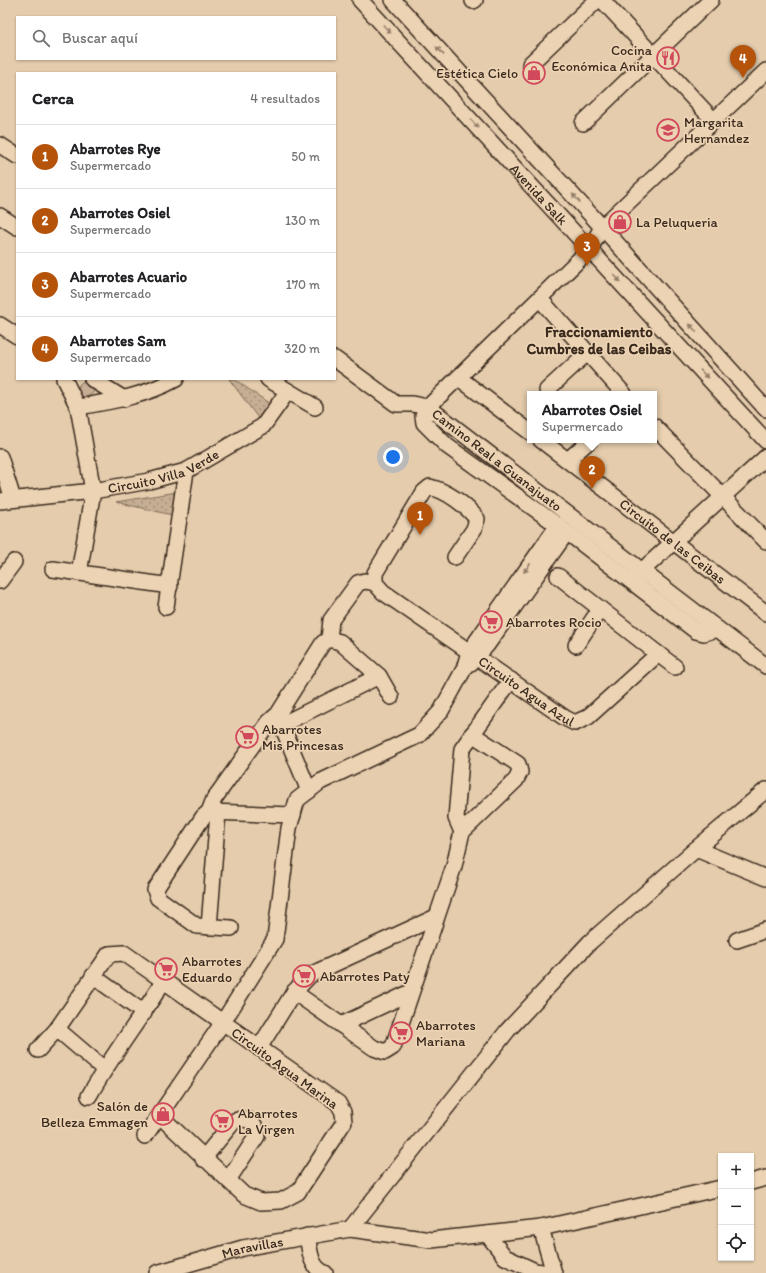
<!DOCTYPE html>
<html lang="es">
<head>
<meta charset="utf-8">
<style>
  body { margin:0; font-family:Itim,sans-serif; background:#f6f6f6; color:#202124 }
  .controls { position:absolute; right:12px; bottom:12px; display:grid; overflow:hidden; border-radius:0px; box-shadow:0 1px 3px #0004 }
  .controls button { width:36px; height:36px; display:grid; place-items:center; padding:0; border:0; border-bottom:1px solid #e0e0e0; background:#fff; color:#202124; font:20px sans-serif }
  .you { position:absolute; left:393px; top:457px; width:14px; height:14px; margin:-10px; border:3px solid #fff; border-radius:50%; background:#1a73e8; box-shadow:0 0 0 6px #1a73e833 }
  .badge { display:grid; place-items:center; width:26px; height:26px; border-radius:50%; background:#b45309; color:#fff; font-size:13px; font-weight:700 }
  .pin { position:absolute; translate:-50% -33px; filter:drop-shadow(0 1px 2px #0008) }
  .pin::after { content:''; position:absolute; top:21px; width:14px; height:12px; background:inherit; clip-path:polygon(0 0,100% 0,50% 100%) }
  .popup { position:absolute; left:527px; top:391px; width:130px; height:52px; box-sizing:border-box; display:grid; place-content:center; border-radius:0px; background:#fff; filter:drop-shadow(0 1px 3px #0005); font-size:13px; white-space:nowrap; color:#757577 }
  .popup b { font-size:15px; color:#202124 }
  .popup::after { content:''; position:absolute; left:50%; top:100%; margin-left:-8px; border:8px solid transparent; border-top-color:#fff }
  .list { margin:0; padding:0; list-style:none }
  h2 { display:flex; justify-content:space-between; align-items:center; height:52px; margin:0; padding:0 16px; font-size:17px }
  h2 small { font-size:13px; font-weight:400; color:#757577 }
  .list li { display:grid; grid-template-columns:26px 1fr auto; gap:12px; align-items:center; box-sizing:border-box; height:64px; padding:0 16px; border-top:1px solid #e0e0e0 }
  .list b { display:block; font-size:15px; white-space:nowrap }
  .list p { margin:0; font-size:13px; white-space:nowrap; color:#757577 }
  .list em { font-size:13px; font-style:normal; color:#757577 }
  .icon { flex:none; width:22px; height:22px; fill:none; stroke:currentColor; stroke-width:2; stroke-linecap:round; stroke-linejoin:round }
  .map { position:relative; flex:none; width:766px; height:1273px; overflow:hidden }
  .search { position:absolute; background:#fff; box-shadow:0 1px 3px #0004; left:16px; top:16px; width:320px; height:44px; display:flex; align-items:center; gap:10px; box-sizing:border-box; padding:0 14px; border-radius:0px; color:#757577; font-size:15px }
  .panel { position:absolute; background:#fff; box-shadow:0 1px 3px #0004; left:16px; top:72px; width:320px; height:308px; border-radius:0px }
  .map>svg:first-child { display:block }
  .grass { fill:url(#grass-tufts); stroke:#806c58 }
  .park { fill:url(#park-dots); stroke:#806c58 }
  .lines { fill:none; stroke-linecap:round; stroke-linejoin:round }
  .minor-casing { stroke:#3b2a1e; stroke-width:18 }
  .minor { stroke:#ebd3b3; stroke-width:15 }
  .oneway { fill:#937e68 }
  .labels { text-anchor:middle; stroke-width:3.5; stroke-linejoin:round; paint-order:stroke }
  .poi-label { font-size:14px; fill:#3b2a1e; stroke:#ebd3b3; text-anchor:start }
  .street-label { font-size:14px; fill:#3b2a1e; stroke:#ebd3b3 }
  .neighbourhood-label { font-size:15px; font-weight:bold; fill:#3b2a1e; stroke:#ebd3b3 }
</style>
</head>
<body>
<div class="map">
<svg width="766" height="1273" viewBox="0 0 766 1273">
  <defs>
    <pattern id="grass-tufts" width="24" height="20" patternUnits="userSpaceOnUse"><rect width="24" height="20" fill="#c5ae93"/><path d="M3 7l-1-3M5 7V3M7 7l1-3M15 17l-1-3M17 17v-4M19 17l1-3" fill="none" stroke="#a18e77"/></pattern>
    <pattern id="park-dots" width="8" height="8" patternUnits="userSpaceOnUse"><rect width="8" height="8" fill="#c5ae93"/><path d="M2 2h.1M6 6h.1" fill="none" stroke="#a18e77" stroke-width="1.8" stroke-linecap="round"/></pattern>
  </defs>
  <rect width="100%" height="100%" fill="#e4ccad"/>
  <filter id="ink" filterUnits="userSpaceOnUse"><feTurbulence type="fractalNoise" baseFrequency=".025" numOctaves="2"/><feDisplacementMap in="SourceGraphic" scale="8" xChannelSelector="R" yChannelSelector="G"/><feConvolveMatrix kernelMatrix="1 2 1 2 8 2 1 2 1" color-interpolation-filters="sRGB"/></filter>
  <g filter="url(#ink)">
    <circle class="grass" cx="86" cy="389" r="8"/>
    <g class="park">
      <path d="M 229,379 L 234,379 L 270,404 L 258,418 Z"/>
      <path d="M 177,492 L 172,515 L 116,502 Z"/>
    </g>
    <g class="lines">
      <g class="minor-casing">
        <g id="minor">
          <path id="s1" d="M 360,0 L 766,441"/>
          <path d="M 393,0 L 602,227 L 766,409"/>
          <path d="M 602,0 L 714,121"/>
          <path d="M 473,1 L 475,0"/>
          <path d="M 530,64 L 597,0"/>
          <path d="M 583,123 L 711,0"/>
          <path d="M 0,145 L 17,156"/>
          <path d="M 0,216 L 17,227"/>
          <path d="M 540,299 L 624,394"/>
          <path d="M 0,325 L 17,336"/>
          <path id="s2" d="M 335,359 L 396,404 L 412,404 L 428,407 L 766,666"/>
          <path d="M 459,378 L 530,432"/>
          <path d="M 64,379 L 78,407 L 93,491 L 79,573"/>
          <path d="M 92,379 L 124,399"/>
          <path d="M 268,379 L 315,407"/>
          <path d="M 547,390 L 587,353"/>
          <path d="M 78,407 C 113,401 145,396 176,379"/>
          <path d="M 654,426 L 766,541"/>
          <path id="s3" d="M 541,440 L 766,613"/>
          <path d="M 0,457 L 13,499"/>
          <path d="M 568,460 L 590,440"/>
          <path id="s4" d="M 0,501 L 93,491 L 149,481 L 186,471 L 263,426 L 288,391"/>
          <path id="s5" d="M 455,557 L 474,529 L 477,519 C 466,505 447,491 430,487 L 424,492 L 375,573 L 375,583 L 383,592 L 565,718 L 575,723 L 588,717 L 658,654"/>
          <path d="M 53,569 L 170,586"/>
          <path d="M 558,576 L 675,667"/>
          <path d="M 634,578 L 766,457"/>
          <path d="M 0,581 L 14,562"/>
          <path d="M 166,607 L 186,471"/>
          <path d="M 717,629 L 704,633 L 696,631 L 567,532 L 447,446 L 424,423 L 423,416 L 428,407 L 590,249 L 602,227 L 766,71"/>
          <path d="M 329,639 L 331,620 L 358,583 L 365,581 L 375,583"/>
          <path d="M 576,645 L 600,609"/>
          <path d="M 471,663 L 487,645 L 567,532"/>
          <path d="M 278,716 L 309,791"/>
          <path d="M 281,725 L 379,676"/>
          <path d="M 209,812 L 214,799 L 269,722 L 278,714 L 323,643 L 329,639 L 340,642 L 379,676 L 391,697"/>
          <path d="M 462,832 L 456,818 L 462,749 L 511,680"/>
          <path d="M 696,849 L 766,878"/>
          <path d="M 209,927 L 218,812"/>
          <path d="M 231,928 L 197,926 L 158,898 L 155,890 L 203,817 L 209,812 L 293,815"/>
          <path d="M 737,940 L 766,930"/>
          <path d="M 93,976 L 144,1013"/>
          <path d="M 294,992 L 374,1048 L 385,1052 L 393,1047 L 454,866 L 462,832 L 516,780 L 520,772 L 518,764 L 472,734"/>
          <path d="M 341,1025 L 411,992"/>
          <path d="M 57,1029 L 104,1069"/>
          <path d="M 259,1048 L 294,992 L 310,975 L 436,917"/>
          <path d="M 38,1050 L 57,1029 L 109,954 L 124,953 L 338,1103 L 343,1112 L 344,1122 L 298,1192 L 281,1201 L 261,1202 L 244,1195 L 159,1115"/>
          <path d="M 89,1096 C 111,1056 140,1020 164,980"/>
          <path d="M 145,1136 L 223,1022 L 275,939 L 289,828 L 297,800 L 320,782 L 419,735 L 441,711 L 464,669 L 469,652 L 558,525"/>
          <path d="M 203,1159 L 234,1121 C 249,1116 256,1122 257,1136 L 228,1180"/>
          <path d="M 751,1182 L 766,1178"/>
          <path d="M 541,1228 L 554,1273"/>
          <path d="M 350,1229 L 508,1030 L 590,942 L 696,849 L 766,790"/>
          <path d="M 487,1234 L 505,1257 L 535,1271 L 549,1273"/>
          <path d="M 307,1236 C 310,1250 310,1268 325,1273"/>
          <path id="s6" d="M 157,1273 L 243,1248 L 350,1229 L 431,1240 L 541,1228 L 721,1188"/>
        </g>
      </g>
      <use href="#minor" class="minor"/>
    </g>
    <defs><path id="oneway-solid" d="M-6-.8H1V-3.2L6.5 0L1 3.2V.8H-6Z"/></defs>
    <g class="oneway">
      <use href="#oneway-solid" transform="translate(387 29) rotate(47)"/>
      <use href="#oneway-solid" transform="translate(440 51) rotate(-133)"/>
      <use href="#oneway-solid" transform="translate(475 124) rotate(47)"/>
      <use href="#oneway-solid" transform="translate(576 198) rotate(-133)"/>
      <use href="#oneway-solid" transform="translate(617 278) rotate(48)"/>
      <use href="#oneway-solid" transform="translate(693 328) rotate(-132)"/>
      <use href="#oneway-solid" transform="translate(704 374) rotate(48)"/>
      <use href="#oneway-solid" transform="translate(527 568) rotate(125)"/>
    </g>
  </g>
  <defs>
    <g id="restaurant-ring" transform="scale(1.15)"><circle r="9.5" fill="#ebd3b3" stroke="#d1495b" stroke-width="1.5"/><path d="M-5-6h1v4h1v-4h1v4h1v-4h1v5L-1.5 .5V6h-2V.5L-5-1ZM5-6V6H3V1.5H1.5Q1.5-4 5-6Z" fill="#d1495b"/></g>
    <g id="shop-ring" transform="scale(1.15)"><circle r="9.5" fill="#ebd3b3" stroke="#d1495b" stroke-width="1.5"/><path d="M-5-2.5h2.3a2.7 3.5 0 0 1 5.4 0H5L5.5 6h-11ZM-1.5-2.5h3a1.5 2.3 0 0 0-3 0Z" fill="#d1495b"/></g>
    <g id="school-ring" transform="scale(1.15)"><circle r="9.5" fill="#ebd3b3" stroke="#d1495b" stroke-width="1.5"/><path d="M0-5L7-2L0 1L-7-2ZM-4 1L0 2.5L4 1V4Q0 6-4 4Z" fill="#d1495b"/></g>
    <g id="supermarket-ring" transform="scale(1.15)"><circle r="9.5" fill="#ebd3b3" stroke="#d1495b" stroke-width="1.5"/><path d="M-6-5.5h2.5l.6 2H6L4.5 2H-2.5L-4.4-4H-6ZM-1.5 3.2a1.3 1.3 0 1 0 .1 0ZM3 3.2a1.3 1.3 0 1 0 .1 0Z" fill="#d1495b"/></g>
  </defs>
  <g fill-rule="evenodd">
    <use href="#restaurant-ring" x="668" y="58"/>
    <use href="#shop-ring" x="534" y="73"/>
    <use href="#school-ring" x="668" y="130"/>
    <use href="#shop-ring" x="620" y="222"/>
    <use href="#supermarket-ring" x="491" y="622"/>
    <use href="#supermarket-ring" x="247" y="737"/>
    <use href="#supermarket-ring" x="166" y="969"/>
    <use href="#supermarket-ring" x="304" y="976"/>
    <use href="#supermarket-ring" x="401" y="1033"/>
    <use href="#shop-ring" x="163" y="1114"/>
    <use href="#supermarket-ring" x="222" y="1121"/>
  </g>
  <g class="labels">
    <g class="poi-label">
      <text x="652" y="55" text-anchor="end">Cocina<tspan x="652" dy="16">Económica Anita</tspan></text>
      <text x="518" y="78" text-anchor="end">Estética Cielo</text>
      <text x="684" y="127">Margarita<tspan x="684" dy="16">Hernandez</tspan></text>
      <text x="636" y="227">La Peluqueria</text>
      <text x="506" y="627">Abarrotes Rocio</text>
      <text x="262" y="734">Abarrotes<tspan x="262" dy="16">Mis Princesas</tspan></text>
      <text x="182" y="966">Abarrotes<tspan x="182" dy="16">Eduardo</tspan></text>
      <text x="320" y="981">Abarrotes Paty</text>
      <text x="416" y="1030">Abarrotes<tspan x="416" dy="16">Mariana</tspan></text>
      <text x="148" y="1111" text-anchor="end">Salón de<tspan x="148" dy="16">Belleza Emmagen</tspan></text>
      <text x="238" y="1118">Abarrotes<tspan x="238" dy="16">La Virgen</tspan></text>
    </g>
    <g class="street-label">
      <text dy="5" stroke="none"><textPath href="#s1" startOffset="264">Avenida Salk</textPath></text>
      <text dy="5" stroke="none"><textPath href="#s2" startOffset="195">Camino Real a Guanajuato</textPath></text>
      <text dy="5" stroke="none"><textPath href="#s4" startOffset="167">Circuito Villa Verde</textPath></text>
      <text dy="5" stroke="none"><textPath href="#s3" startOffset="166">Circuito de las Ceibas</textPath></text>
      <text dy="5" stroke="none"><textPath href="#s5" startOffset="401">Circuito Agua Azul</textPath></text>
      <text transform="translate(285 1068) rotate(36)" y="5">Circuito Agua Marina</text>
      <text dy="5" stroke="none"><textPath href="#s6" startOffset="99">Maravillas</textPath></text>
    </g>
    <g class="neighbourhood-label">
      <text x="599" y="337">Fraccionamiento<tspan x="599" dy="17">Cumbres de las Ceibas</tspan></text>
    </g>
  </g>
</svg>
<div class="controls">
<button>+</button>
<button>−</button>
<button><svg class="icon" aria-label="locate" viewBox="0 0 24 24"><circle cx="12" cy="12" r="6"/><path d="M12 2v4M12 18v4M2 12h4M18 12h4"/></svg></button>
</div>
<div class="you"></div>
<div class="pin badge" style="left:420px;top:535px">1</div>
<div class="pin badge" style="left:592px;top:489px">2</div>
<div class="popup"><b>Abarrotes Osiel</b>Supermercado</div>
<div class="pin badge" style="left:587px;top:266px">3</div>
<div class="pin badge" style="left:743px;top:78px">4</div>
<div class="search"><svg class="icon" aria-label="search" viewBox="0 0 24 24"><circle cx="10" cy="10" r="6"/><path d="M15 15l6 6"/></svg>Buscar aquí</div>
<section class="panel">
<h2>Cerca<small>4 resultados</small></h2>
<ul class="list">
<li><span class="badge">1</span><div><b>Abarrotes Rye</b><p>Supermercado</p></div><em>50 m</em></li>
<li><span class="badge">2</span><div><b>Abarrotes Osiel</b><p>Supermercado</p></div><em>130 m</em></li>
<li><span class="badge">3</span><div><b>Abarrotes Acuario</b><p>Supermercado</p></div><em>170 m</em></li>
<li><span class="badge">4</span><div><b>Abarrotes Sam</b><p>Supermercado</p></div><em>320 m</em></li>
</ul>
</section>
</div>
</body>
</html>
